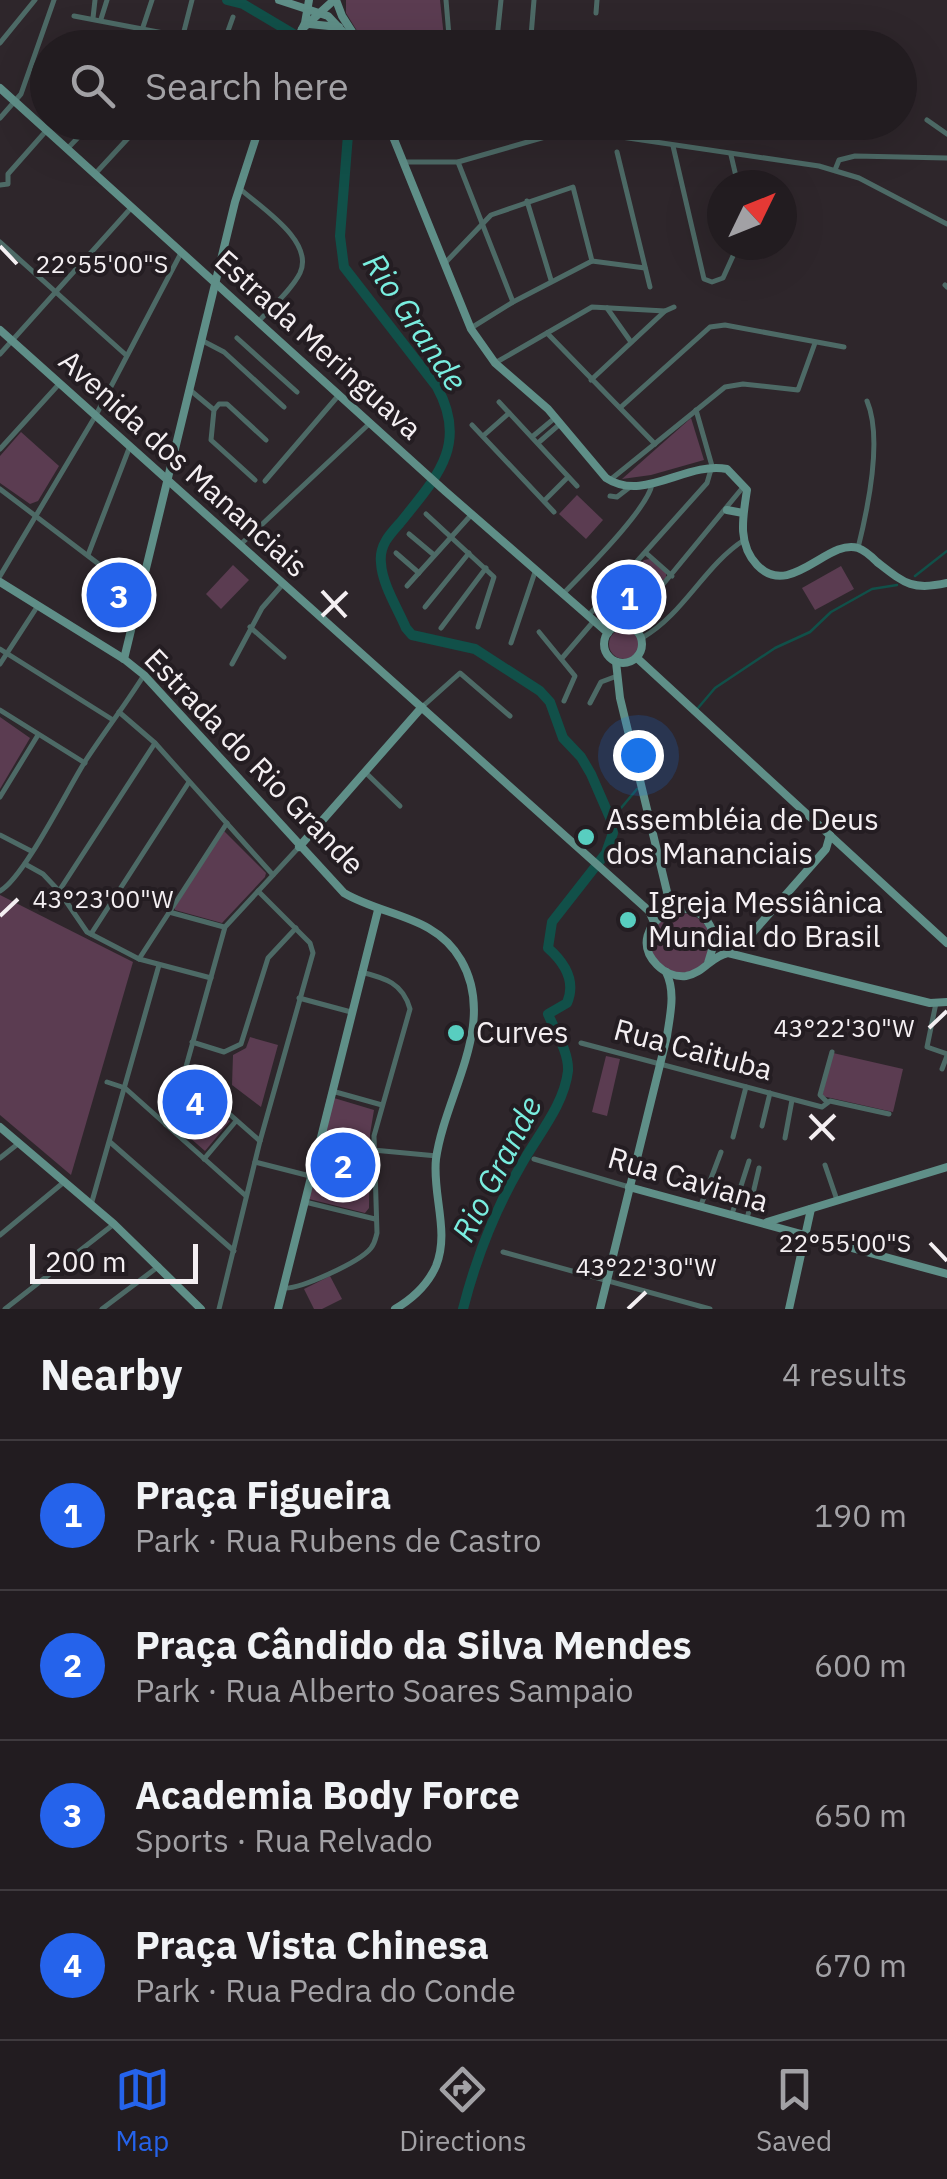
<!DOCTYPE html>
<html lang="en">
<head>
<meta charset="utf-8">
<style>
  body { margin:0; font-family:"IBM Plex Sans",sans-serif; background:#2e292d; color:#f1f3f6 }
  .compass { position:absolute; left:707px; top:170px; width:90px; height:90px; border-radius:50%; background:#221c20; box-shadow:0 10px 40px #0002; rotate:47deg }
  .scale { position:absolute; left:30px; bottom:25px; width:168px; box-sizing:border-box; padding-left:10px; border:5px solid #f4eff2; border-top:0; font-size:28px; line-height:35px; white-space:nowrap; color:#f4eff2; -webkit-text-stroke:8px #241d22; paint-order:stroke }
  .you { position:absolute; left:638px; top:755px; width:35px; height:35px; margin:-25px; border:8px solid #fff; border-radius:50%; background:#1a73e8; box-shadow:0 0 0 15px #1a73e833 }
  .badge { display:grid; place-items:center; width:65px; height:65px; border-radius:50%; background:#2563eb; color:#fff; font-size:32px; font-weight:700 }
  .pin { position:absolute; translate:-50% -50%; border:5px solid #fff; box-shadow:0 2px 10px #0006 }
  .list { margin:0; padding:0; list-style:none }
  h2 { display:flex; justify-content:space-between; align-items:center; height:130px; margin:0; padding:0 40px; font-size:42px }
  h2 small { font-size:32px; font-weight:400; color:#a2a1a5 }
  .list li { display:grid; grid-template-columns:65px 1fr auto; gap:30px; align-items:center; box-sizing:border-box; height:150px; padding:0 40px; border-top:2px solid #3f3a3e }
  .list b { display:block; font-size:38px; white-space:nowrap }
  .list p { margin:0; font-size:32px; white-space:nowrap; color:#a2a1a5 }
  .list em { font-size:32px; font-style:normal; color:#a2a1a5 }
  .icon { flex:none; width:55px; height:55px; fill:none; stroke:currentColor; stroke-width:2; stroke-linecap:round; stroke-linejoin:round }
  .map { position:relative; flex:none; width:947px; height:1309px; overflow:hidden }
  .search { position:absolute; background:#221c20; box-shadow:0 10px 40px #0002; left:30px; right:30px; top:30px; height:110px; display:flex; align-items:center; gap:25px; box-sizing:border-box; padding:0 35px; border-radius:55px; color:#a2a1a5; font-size:38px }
  .sheet { height:730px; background:#221c20 }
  nav { display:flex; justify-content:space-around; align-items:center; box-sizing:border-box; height:140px; border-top:2px solid #3f3a3e; background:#221c20; font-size:28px; color:#a2a1a5 }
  nav a { display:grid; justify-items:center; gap:5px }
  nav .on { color:#2563eb }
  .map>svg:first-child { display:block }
  .green { fill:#5b3c51 }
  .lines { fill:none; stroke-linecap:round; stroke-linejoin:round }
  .stream { stroke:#115049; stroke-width:2.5 }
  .river { stroke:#115049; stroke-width:10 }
  .street { stroke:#4d6a66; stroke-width:5 }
  .secondary { stroke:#5f8f88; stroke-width:8 }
  .ticks { fill:none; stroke:#f4eff2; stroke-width:4 }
  .poi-dot { fill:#58cec0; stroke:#241d22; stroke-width:4 }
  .labels { text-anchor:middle; stroke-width:8; stroke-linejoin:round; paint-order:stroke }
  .street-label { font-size:30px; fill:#f4eff2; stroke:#241d22 }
  .poi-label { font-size:30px; fill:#f4eff2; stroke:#241d22; text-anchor:start }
  .water-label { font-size:32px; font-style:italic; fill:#79eddf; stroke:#241d22 }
  .ticks-label { font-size:25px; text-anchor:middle; fill:#f4eff2; stroke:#241d22; stroke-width:8; stroke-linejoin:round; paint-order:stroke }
</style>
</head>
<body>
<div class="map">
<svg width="947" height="1309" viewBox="0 0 947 1309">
  <rect width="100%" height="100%" fill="#2e262b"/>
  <g class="green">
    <path d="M 346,0 L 440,0 L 445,47 L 367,47 L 346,13 Z"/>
    <path d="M 691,418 L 704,460 L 651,475 L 622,479 Z"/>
    <path d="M 21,432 L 59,466 L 38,501 L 30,504 L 0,483 L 0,456 Z"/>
    <path d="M 577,495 L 603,520 L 586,539 L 559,514 Z"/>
    <path d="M 650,559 L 666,573 L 666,578 L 633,614 L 621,614 L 602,622 L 594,613 L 644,560 Z"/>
    <path d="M 233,565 L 249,580 L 221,609 L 206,594 Z"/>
    <path d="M 841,566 L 854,589 L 815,610 L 802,588 Z"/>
    <circle cx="624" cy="644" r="15"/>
    <path d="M 0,717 L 30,738 L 0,789 Z"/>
    <path d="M 224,831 L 266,873 L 265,877 L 222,923 L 175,910 L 174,906 Z"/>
    <path d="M 0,895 L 133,962 L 71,1175 L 0,1115 Z"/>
    <circle cx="681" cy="943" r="30"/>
    <path d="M 250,1037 L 278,1045 L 261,1107 L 232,1085 L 233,1055 L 246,1048 Z"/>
    <path d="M 833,1053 L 903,1069 L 893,1112 L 822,1096 Z"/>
    <path d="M 606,1056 L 620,1059 L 607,1116 L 592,1112 Z"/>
    <path d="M 188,1083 L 230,1121 L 205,1151 L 173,1123 Z"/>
    <path d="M 334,1098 L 374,1110 L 370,1134 L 369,1208 L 365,1213 L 309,1199 Z"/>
    <path d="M 330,1276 L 342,1299 L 322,1309 L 314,1309 L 304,1289 Z"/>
  </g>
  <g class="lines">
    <g class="stream">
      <path d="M 915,576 L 947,551"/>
      <path d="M 698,708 L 715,688 L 775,648 L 810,632 L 831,612 L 872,589 L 897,585"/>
      <path d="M 611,820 L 637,789"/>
    </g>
    <g class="river">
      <path d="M 227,0 L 243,4 L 317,48"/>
      <path d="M 349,122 L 340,236 L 344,267 L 437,387 C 469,445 436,478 400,523 C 389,535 379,546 381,563 C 382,584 398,609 406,628 L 412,635 L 475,649 L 540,691 L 550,702 L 563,738 L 581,757 L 591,774 L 611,820 L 613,833 L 606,853 L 552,922 L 548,948 C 565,963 576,982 567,1003 L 548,1014 C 555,1031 569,1052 568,1071 C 564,1106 536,1137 520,1167 C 494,1212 476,1258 463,1309"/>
    </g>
    <g class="street">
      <path d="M 446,0 L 450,48"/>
      <path d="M 596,13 L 597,0"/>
      <path d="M 74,16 L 242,48"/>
      <path d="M 93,18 L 95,0"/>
      <path d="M 101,19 L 107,0"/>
      <path d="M 143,27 L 152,0"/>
      <path d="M 183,35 L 192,0"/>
      <path d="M 224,42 L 233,17"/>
      <path d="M 0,43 L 35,0"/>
      <path d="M 496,48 L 501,0"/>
      <path d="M 530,48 L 534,0"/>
      <path d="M 0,118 L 21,94 L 54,0"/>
      <path d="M 927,120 L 947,134"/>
      <path d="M 119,122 L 120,130 L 128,138"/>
      <path d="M 198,122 L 204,128"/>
      <path d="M 601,134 L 602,122"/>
      <path d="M 673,146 L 704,279 L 712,282 L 723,278 L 738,245"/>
      <path d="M 67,149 L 93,122"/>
      <path d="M 617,152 L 650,287"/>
      <path d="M 731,155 L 738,185"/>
      <path d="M 405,162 L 458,162 L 559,133 L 601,134 L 819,166 L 859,178 L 947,224"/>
      <path d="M 458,162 L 513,302"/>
      <path d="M 835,170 L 839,160 L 855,156 L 947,158"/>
      <path d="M 94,175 L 143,122"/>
      <path d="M 0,185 L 8,184 L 8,174 L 46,131"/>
      <path d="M 239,188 C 260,207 315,241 300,273 C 291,291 271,307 258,322"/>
      <path d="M 527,201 L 551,280"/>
      <path d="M 0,242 L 126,355"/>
      <path d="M 445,263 L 491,215 L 573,187 L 592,261"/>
      <path d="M 945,285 L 947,287"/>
      <path d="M 607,308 L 631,342"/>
      <path d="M 471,328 L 513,302 L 592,261 L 645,268"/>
      <path d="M 547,333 L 655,444"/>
      <path d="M 237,338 L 297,392"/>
      <path d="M 201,340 L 224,352 L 284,407"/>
      <path d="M 0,354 L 131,208"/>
      <path d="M 495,363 L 592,307 L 665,311"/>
      <path d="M 591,380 L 665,311 L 674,307"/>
      <path d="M 190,390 L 214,410 L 211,440 L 255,480"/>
      <path d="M 499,402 L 577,486"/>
      <path d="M 621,407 L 710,327 L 725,325 L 844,347"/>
      <path d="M 214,410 L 219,404 L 227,404 L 266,440"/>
      <path d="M 472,425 L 554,512"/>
      <path d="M 483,436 L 509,413"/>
      <path d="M 532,437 L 556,417"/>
      <path d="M 538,443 L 561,423"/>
      <path d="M 0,449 L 60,383"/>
      <path d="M 610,480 L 725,387 L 743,384 L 798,390 L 815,343"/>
      <path d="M 265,481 L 338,396"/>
      <path d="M 0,489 L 121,581 L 140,588"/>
      <path d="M 610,496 L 617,497 L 630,487"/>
      <path d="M 544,501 L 568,477"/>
      <path d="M 426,514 L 494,577 L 478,627"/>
      <path d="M 409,534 L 434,555"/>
      <path d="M 241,544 L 370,423"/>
      <path d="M 858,548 C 868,508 883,439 867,401"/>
      <path d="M 396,553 L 419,573"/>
      <path d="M 646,553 L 672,576"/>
      <path d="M 88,555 L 130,446"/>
      <path d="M 0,576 L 96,415 L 181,253"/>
      <path d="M 407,586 L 472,514"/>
      <path d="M 564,593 C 584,572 648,509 652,484"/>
      <path d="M 425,607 L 469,553"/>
      <path d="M 588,616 L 707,483 L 712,466 L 696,410"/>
      <path d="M 250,627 L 284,657"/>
      <path d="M 441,628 L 486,568"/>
      <path d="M 635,629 L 641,611 L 744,486"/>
      <path d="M 539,632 L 575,676 L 564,701"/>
      <path d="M 642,638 C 684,614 704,566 744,540"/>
      <path d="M 511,643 L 535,572"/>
      <path d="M 0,649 L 113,720"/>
      <path d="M 563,657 L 593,622"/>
      <path d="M 0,664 L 37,607"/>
      <path d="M 232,664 L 262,608 L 283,584"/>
      <path d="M 590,703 L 601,682 L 617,676"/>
      <path d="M 422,707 L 460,673 L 510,716"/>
      <path d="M 0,710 L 85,763"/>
      <path d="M 119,712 L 155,743 L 273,875"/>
      <path d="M 366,773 L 400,806"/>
      <path d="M 0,797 L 38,735"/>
      <path d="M 0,835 L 31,851"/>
      <path d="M 25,864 L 43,874 L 59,891 L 87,932 L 139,959 L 211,978"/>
      <path d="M 0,891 C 24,878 68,788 86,760 C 105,731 126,704 144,675"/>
      <path d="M 59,891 L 155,743"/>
      <path d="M 169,912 L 224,927"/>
      <path d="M 91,934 L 189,782"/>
      <path d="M 139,959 L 227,823"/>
      <path d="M 299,998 L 351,1012"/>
      <path d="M 936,1003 L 927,1047 L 947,1054"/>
      <path d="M 192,1042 L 224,1052 L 241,1044 L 268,958 L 296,928"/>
      <path d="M 581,1043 L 822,1107 L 830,1101 L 889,1114"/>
      <path d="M 942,1069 L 947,1056"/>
      <path d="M 184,1074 L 260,1141"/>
      <path d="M 107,1082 L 125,1088 L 246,1196"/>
      <path d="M 332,1091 L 382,1105"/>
      <path d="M 827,1102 L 820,1095 L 832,1052"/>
      <path d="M 166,1125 L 184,1074 L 225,927 L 299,847"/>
      <path d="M 762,1126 L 770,1093"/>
      <path d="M 733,1137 L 746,1087"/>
      <path d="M 785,1138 L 792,1100"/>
      <path d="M 110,1142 L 234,1251"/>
      <path d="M 373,1150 L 437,1156"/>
      <path d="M 0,1158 L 19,1143"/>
      <path d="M 204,1159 L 236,1121"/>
      <path d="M 534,1159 L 629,1187"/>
      <path d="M 255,1162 L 310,1176"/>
      <path d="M 825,1165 L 837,1200"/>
      <path d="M 305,1202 L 375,1219"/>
      <path d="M 91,1205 L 159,965"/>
      <path d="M 701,1205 L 721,1152"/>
      <path d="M 732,1214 L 749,1161"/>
      <path d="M 747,1219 L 759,1168"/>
      <path d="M 0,1235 L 64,1182"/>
      <path d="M 503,1252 L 710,1309"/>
      <path d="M 283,1288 C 299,1290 360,1262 371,1248 C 375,1243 375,1240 377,1233 L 374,1136 L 410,1009 C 403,983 385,978 361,972"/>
      <path d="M 5,1309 L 114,1224"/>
      <path d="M 102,1309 L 159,1266"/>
      <path d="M 219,1309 L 260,1141 L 313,953 L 310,943 L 258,891"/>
    </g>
    <g class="secondary">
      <path d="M 279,0 L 328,16 L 358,48"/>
      <path d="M 336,0 L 342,16 L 356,38"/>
      <path d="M 309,24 L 339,27"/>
      <path d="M 302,29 L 334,0"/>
      <path d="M 293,48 L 305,23 L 309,0"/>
      <path d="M 0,88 L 445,491 L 608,633"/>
      <path d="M 387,122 L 471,329 L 495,363 L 548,409 L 606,478 C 644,503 686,461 727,469 L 747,490 C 743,516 737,544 757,565 C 790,600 828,538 858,548 C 864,550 872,557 877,562 C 904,583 912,591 947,583"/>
      <path d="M 0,330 L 649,911 L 654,922"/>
      <path d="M 727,510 L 743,513"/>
      <path d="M 0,582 L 124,659 L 144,675 L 344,893 C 385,917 435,915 461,960 C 498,1024 445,1094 436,1159 C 432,1194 450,1232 436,1266 C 428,1284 412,1299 395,1309"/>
      <circle cx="623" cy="644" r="19"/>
      <path d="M 637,658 L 947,943"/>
      <path d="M 124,659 L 235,202 L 261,122"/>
      <path d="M 616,662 L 620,698 L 669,900 L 668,911"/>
      <path d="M 299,847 L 422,707"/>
      <path d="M 715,940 L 728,948 L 747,939 L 826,849 L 830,835"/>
      <path d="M 708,963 L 715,940 C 701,875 618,926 657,965 C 665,973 676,977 686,976 C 704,973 711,956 728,953 L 930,1003 L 947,1002"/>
      <path d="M 0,1127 L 114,1224 L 201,1309"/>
      <path d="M 629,1187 L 947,1274"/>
      <path d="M 767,1222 L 947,1167"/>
      <path d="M 278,1309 L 378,910"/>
      <path d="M 600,1309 L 667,1036 C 670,1015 676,992 666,972"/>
      <path d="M 789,1309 L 811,1209"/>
    </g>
  </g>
  <path class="ticks" d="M 0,246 L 17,264M 322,591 L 346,617M 322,616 L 347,592M 0,916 L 18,899M 929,1028 L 947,1011M 810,1115 L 834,1140M 810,1139 L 835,1115M 930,1243 L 947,1261M 628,1309 L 646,1292"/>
  <g class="poi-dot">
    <circle cx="586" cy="837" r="10"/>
    <circle cx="628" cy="920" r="10"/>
    <circle cx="456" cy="1033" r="10"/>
  </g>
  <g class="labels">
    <g class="street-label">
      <text transform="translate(318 345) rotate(42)" y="10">Estrada Meringuava</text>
      <text transform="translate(183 464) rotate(42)" y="10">Avenida dos Mananciais</text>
      <text transform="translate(254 762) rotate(46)" y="10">Estrada do Rio Grande</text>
      <text transform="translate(693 1050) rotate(15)" y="10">Rua Caituba</text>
      <text transform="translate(688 1180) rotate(16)" y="10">Rua Caviana</text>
    </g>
    <g class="poi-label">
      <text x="606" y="830">Assembléia de Deus<tspan x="606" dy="34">dos Mananciais</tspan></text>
      <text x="648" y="913">Igreja Messiânica<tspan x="648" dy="34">Mundial do Brasil</tspan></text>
      <text x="476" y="1043">Curves</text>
    </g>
    <g class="water-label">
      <text transform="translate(415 322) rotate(56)" y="11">Rio Grande</text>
      <text transform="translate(497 1169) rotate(-63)" y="11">Rio Grande</text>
    </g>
  </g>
  <g class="ticks-label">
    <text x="102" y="273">22°55'00"S</text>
    <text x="103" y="908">43°23'00"W</text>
    <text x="844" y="1037">43°22'30"W</text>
    <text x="845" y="1252">22°55'00"S</text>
    <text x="646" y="1276">43°22'30"W</text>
  </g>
</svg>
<svg class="compass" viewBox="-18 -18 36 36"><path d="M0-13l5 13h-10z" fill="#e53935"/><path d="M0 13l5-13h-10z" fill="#a2a1a5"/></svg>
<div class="scale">200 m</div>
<div class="you"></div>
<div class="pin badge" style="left:629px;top:597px">1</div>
<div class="pin badge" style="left:343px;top:1165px">2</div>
<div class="pin badge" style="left:119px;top:595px">3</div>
<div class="pin badge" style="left:195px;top:1102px">4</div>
<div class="search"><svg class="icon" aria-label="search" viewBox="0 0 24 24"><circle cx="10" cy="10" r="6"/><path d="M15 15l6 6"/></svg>Search here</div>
</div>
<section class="sheet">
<h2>Nearby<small>4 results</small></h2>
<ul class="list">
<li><span class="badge">1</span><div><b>Praça Figueira</b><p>Park · Rua Rubens de Castro</p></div><em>190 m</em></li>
<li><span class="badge">2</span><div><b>Praça Cândido da Silva Mendes</b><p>Park · Rua Alberto Soares Sampaio</p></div><em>600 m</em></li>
<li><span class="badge">3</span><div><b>Academia Body Force</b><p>Sports · Rua Relvado</p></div><em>650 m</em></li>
<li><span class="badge">4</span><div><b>Praça Vista Chinesa</b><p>Park · Rua Pedra do Conde</p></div><em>670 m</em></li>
</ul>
</section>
<nav>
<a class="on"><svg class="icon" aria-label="map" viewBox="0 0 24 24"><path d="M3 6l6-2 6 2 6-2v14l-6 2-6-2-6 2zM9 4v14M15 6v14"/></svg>Map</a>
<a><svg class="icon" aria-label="directions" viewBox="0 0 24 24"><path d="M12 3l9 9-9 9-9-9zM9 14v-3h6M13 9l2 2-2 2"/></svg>Directions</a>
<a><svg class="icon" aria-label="saved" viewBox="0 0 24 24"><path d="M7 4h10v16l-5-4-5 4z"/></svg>Saved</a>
</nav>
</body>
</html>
